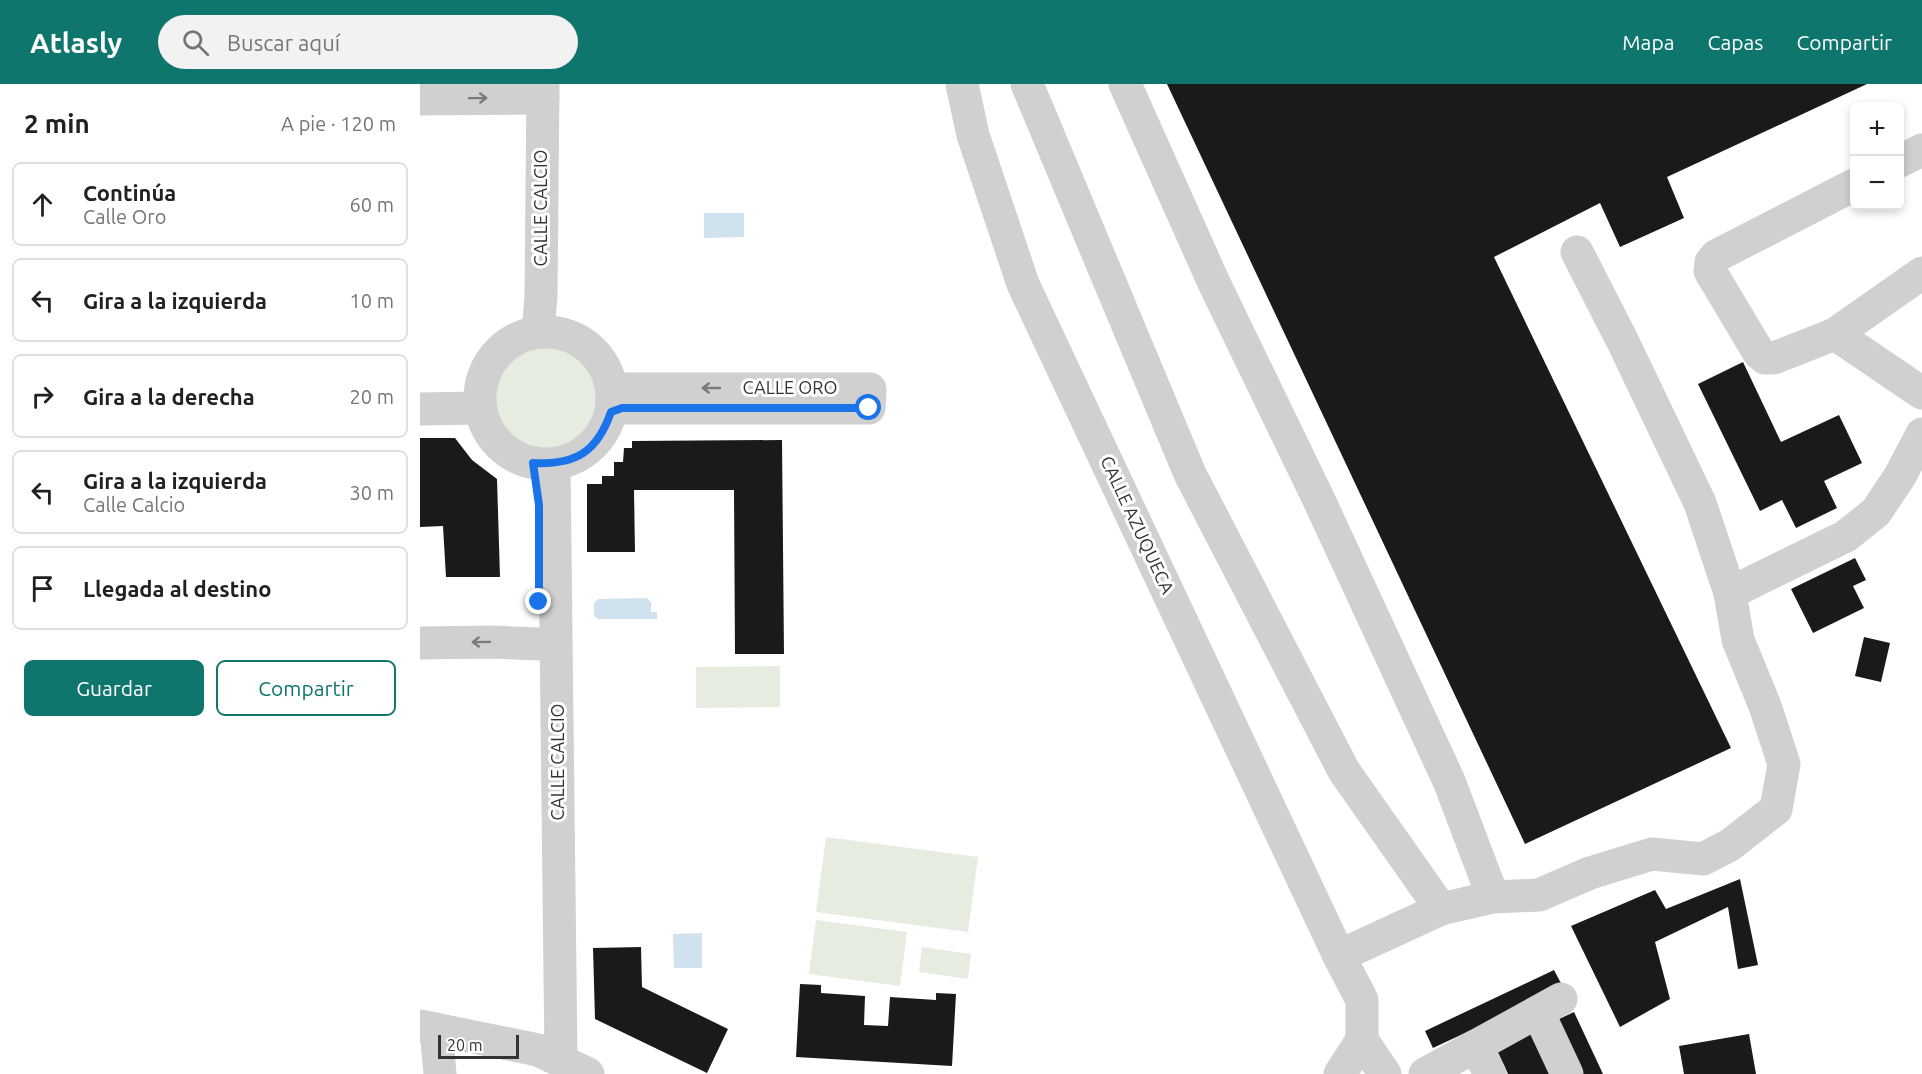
<!DOCTYPE html>
<html lang="es">
<head>
<meta charset="utf-8">
<style>
  body { margin:0; font-family:Ubuntu,sans-serif; background:#f2f2f2; color:#202124 }
  .controls { position:absolute; right:18px; top:18px; display:grid; overflow:hidden; border-radius:9px; box-shadow:0 3px 9px #0003 }
  .controls button { width:54px; height:54px; display:grid; place-items:center; padding:0; border:0; border-bottom:2px solid #e0e0e0; background:#fff; color:#202124; font:30px sans-serif }
  .scale { position:absolute; left:18px; bottom:15px; width:81px; box-sizing:border-box; padding-left:6px; border:3px solid #333; border-top:0; font-size:16px; line-height:21px; white-space:nowrap; color:#333; -webkit-text-stroke:4px #fff; paint-order:stroke }
  .stop { position:absolute; width:18px; height:18px; margin:-14px; border:4px solid #1a73e8; border-radius:50%; background:#fff }
  .stop.end { background:#1a73e8; border-color:#fff; box-shadow:0 2px 6px #0008 }
  .list { margin:0; padding:0; list-style:none }
  h2 { display:flex; justify-content:space-between; align-items:center; height:78px; margin:0; padding:0 24px; font-size:26px }
  h2 small { font-size:20px; font-weight:400; color:#757577 }
  .list li { display:grid; grid-template-columns:39px 1fr auto; gap:18px; align-items:center; box-sizing:border-box; height:84px; margin:0 12px 12px; padding:0 12px; border:2px solid #e0e0e0; border-radius:9px }
  .list b { display:block; font-size:22px; white-space:nowrap }
  .list p { margin:0; font-size:20px; white-space:nowrap; color:#757577 }
  .list em { font-size:20px; font-style:normal; color:#757577 }
  .actions { display:flex; gap:12px; padding:18px 24px }
  .actions a { flex:1; padding:14px 0; border:2px solid #0f766e; border-radius:9px; text-align:center; font-size:21px; color:#0f766e }
  .actions .main { background:#0f766e; color:#fff }
  .icon { flex:none; width:33px; height:33px; fill:none; stroke:currentColor; stroke-width:2; stroke-linecap:round; stroke-linejoin:round }
  .map { position:relative; flex:none; width:1502px; height:990px; overflow:hidden }
  header { display:flex; align-items:center; gap:36px; box-sizing:border-box; height:84px; padding:0 30px; background:#0f766e; color:#fff }
  header strong { font-size:28px }
  nav { display:flex; gap:33px; margin-inline-start:auto; font-size:21px }
  .search { width:420px; height:54px; background:#f2f2f2; display:flex; align-items:center; gap:15px; box-sizing:border-box; padding:0 21px; border-radius:33px; color:#757577; font-size:22px }
  main { display:flex }
  aside { flex:1; background:#fff }
  .map>svg:first-child { display:block }
  .green { fill:#e6ecdf }
  .water { fill:#cfe2ee }
  .building { fill:#1a1a1a }
  .lines { fill:none; stroke-linecap:round; stroke-linejoin:round }
  .minor { stroke:#d0d0d0; stroke-width:33 }
  .oneway { stroke:#7a7a7a }
  .route { stroke:#1a73e8; stroke-width:8 }
  .labels { text-anchor:middle; stroke-width:6; stroke-linejoin:round; paint-order:stroke }
  .street-label { font-size:18px; fill:#333; stroke:#fff }
</style>
</head>
<body>
<header>
<strong>Atlasly</strong>
<div class="search"><svg class="icon" aria-label="search" viewBox="0 0 24 24"><circle cx="10" cy="10" r="6"/><path d="M15 15l6 6"/></svg>Buscar aquí</div>
<nav><a>Mapa</a><a>Capas</a><a>Compartir</a></nav>
</header>
<main>
<aside>
<h2>2 min<small>A pie · 120 m</small></h2>
<ul class="list">
<li><svg class="icon" aria-label="ahead" viewBox="0 0 24 24"><path d="M12 20V5M6 11l6-6 6 6"/></svg><div><b>Continúa</b><p>Calle Oro</p></div><em>60 m</em></li>
<li><svg class="icon" aria-label="left" viewBox="0 0 24 24"><path d="M17 20v-9H6M10 6l-5 5 5 5"/></svg><div><b>Gira a la izquierda</b></div><em>10 m</em></li>
<li><svg class="icon" aria-label="right" viewBox="0 0 24 24"><path d="M7 20v-9h11M14 6l5 5-5 5"/></svg><div><b>Gira a la derecha</b></div><em>20 m</em></li>
<li><svg class="icon" aria-label="left" viewBox="0 0 24 24"><path d="M17 20v-9H6M10 6l-5 5 5 5"/></svg><div><b>Gira a la izquierda</b><p>Calle Calcio</p></div><em>30 m</em></li>
<li><svg class="icon" aria-label="arrive" viewBox="0 0 24 24"><path d="M6 21V4h12l-3 4 3 4H6"/></svg><div><b>Llegada al destino</b></div></li>
</ul>
<div class="actions"><a class="main">Guardar</a><a>Compartir</a></div>
</aside>
<div class="map">
<svg width="1502" height="990" viewBox="0 0 1502 990">
  <rect width="100%" height="100%" fill="#fff"/>
  <g class="green">
    <circle cx="127" cy="315" r="54"/>
    <path d="M 360,582 L 360,623 L 276,624 L 276,583 Z"/>
    <path d="M 406,753 L 558,773 L 548,848 L 396,828 Z"/>
    <path d="M 396,836 L 487,848 L 480,902 L 389,890 Z"/>
    <path d="M 502,863 L 551,870 L 548,895 L 499,888 Z"/>
  </g>
  <g class="water">
    <path d="M 284,129 L 324,129 L 324,153 L 284,154 Z"/>
    <path d="M 227,514 L 231,518 L 231,528 L 237,528 L 237,535 L 178,535 L 174,532 L 174,519 L 178,515 Z"/>
    <path d="M 282,849 L 282,884 L 254,884 L 253,850 Z"/>
  </g>
  <g class="building">
    <path d="M 747,0 L 1447,0 L 1247,93 L 1264,134 L 1200,163 L 1180,119 L 1074,173 L 1311,664 L 1105,760 Z"/>
    <path d="M 1323,278 L 1361,358 L 1419,331 L 1442,379 L 1404,397 L 1417,424 L 1376,444 L 1362,416 L 1340,427 L 1278,300 Z"/>
    <path d="M 0,354 L 35,354 L 52,376 L 77,395 L 80,493 L 26,493 L 23,442 L 0,443 Z"/>
    <path d="M 362,356 L 364,570 L 315,570 L 314,406 L 214,406 L 215,468 L 167,468 L 167,400 L 182,400 L 182,392 L 194,392 L 194,378 L 203,378 L 204,364 L 212,364 L 212,357 Z"/>
    <path d="M 1435,474 L 1446,496 L 1433,502 L 1444,524 L 1393,549 L 1371,505 Z"/>
    <path d="M 1444,553 L 1470,559 L 1461,598 L 1435,592 Z"/>
    <path d="M 1320,795 L 1338,881 L 1318,885 L 1308,823 L 1235,858 L 1250,915 L 1200,943 L 1151,842 L 1235,806 L 1246,825 Z"/>
    <path d="M 221,863 L 222,903 L 308,945 L 287,989 L 175,935 L 173,864 Z"/>
    <path d="M 1134,886 L 1143,903 L 1013,964 L 1005,947 Z"/>
    <path d="M 380,900 L 401,901 L 401,909 L 445,912 L 444,941 L 468,942 L 470,913 L 516,916 L 516,909 L 536,910 L 532,982 L 376,973 Z"/>
    <path d="M 1154,928 L 1183,990 L 1162,990 L 1137,936 Z"/>
    <path d="M 1112,947 L 1132,990 L 1088,990 L 1076,964 Z"/>
    <path d="M 1329,950 L 1336,990 L 1264,990 L 1259,962 Z"/>
  </g>
  <g class="lines">
    <g class="minor">
      <path d="M 542,0 L 553,51 L 603,200 L 919,872 L 942,916 L 942,956 L 920,990"/>
      <path d="M 607,0 L 770,390 L 924,687 L 1021,825"/>
      <path d="M 705,0 L 794,199 L 899,416 L 1029,697 L 1073,813"/>
      <path d="M 0,15 L 123,14"/>
      <path d="M 1480,77 L 1502,66"/>
      <path d="M 1434,101 L 1296,172 L 1291,178 L 1290,187 L 1339,269 L 1345,274 L 1354,274 L 1415,250 L 1502,309"/>
      <path d="M 1157,168 L 1203,258 L 1280,419 L 1310,509"/>
      <circle cx="126" cy="314" r="66"/>
      <path d="M 118,248 L 121,212 L 123,0"/>
      <path d="M 1415,250 L 1502,189"/>
      <path d="M 0,325 L 60,324"/>
      <path d="M 191,328 L 202,324 L 449,324 L 450,305 L 201,305 L 192,302"/>
      <path d="M 134,380 L 141,976"/>
      <path d="M 0,559 L 72,558 L 119,560"/>
      <path d="M 919,872 L 1021,825 L 1073,813 L 1119,811 L 1170,789 L 1232,770 L 1283,775 L 1310,761 L 1356,725 L 1364,680 L 1345,622 L 1318,556 L 1310,509 L 1426,452 L 1456,428 L 1480,392 L 1502,350"/>
      <path d="M 1118,928 L 1147,990"/>
      <path d="M 0,942 L 118,966 L 168,990"/>
      <path d="M 16,945 L 20,990"/>
      <path d="M 942,956 L 965,990"/>
      <path d="M 1056,962 L 1070,990"/>
      <path d="M 1005,990 L 1141,915"/>
    </g>
  </g>
  <defs><path id="oneway-shaft" d="M-6 0H5M1.5-3L5.5 0L1.5 3" fill="none" stroke-width="1.6" stroke-linecap="round" stroke-linejoin="round" transform="scale(1.5)"/></defs>
  <g class="oneway">
    <use href="#oneway-shaft" transform="translate(58 14) rotate(-1)"/>
    <use href="#oneway-shaft" transform="translate(291 304) rotate(180)"/>
    <use href="#oneway-shaft" transform="translate(61 558) rotate(179)"/>
  </g>
  <g class="lines">
    <path class="route" d="M 119,518 L 119,421 L 113,379 C 156,381 177,368 191,328 L 202,324 L 449,324"/>
  </g>
  <g class="labels">
    <g class="street-label">
      <text transform="translate(121 124) rotate(-90)" y="6">CALLE CALCIO</text>
      <text x="370" y="310">CALLE ORO</text>
      <text transform="translate(717 441) rotate(65)" y="6">CALLE AZUQUECA</text>
      <text transform="translate(138 678) rotate(-90)" y="6">CALLE CALCIO</text>
    </g>
  </g>
</svg>
<div class="controls">
<button>+</button>
<button>−</button>
</div>
<div class="scale">20 m</div>
<div class="stop" style="left:449px;top:324px"></div>
<div class="stop end" style="left:119px;top:518px"></div>
</div>
</main>
</body>
</html>
